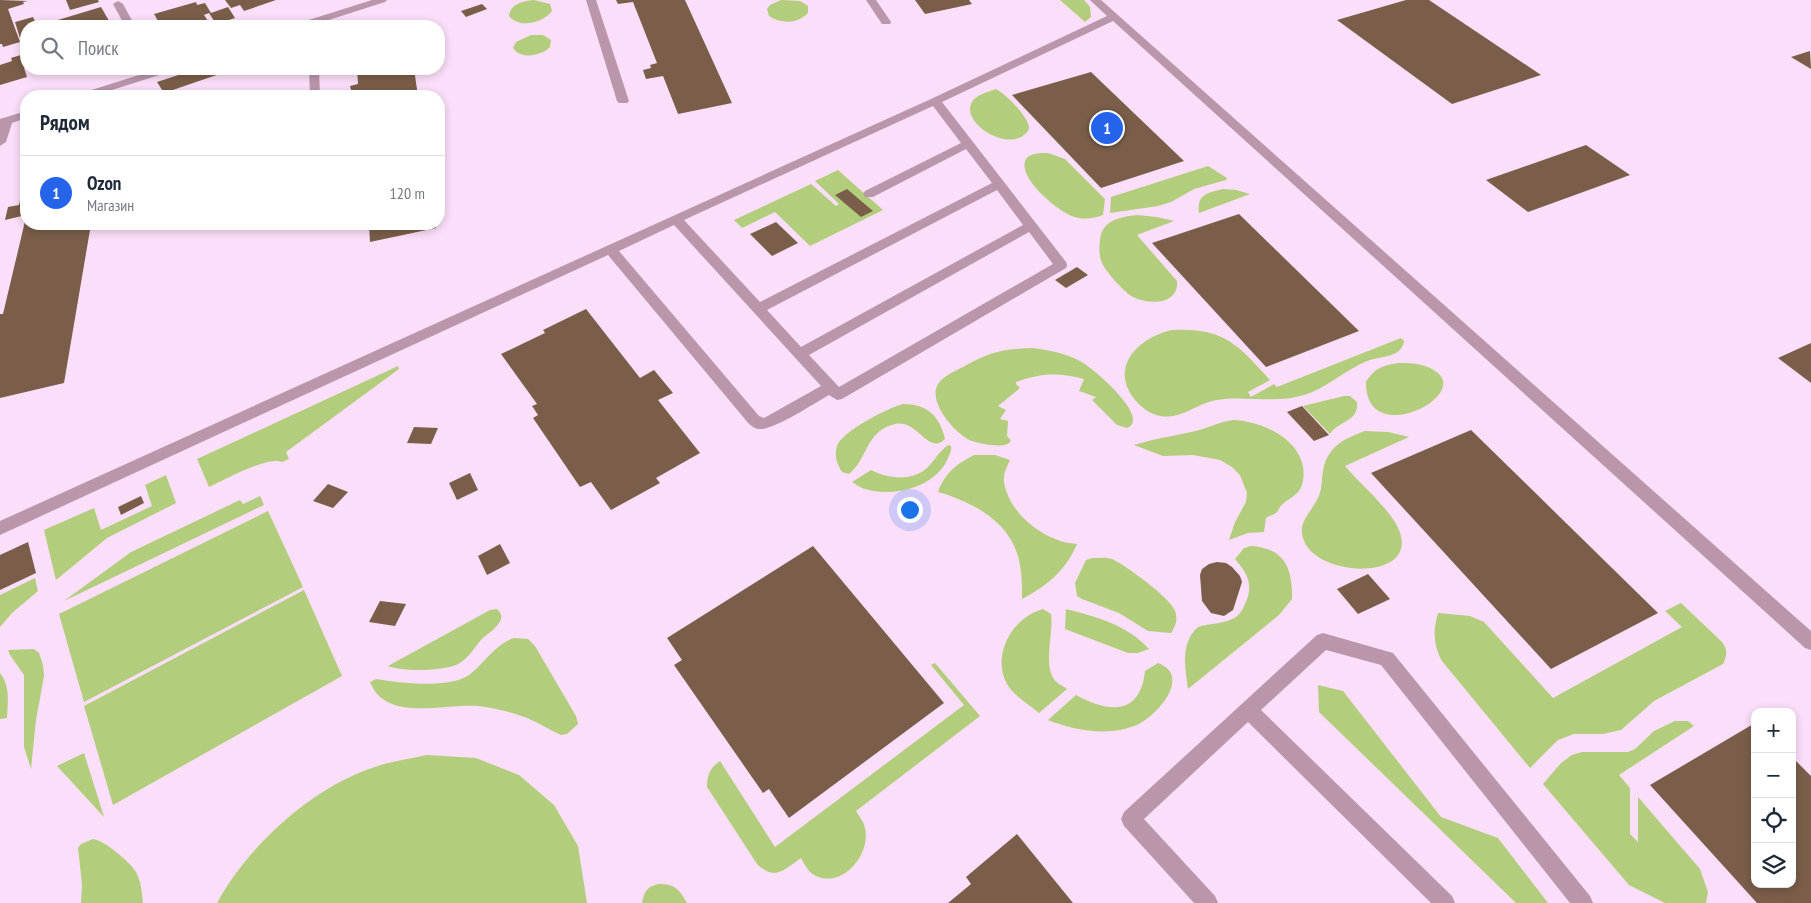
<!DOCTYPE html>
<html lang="ru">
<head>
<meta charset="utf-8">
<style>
  body { margin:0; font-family:"PT Sans Narrow",sans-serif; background:#f2f2f3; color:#1f2937 }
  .controls { position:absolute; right:15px; bottom:15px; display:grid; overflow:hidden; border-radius:10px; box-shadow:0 2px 8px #0003 }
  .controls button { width:45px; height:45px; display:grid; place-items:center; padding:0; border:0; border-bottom:1px solid #e0e1e3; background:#fff; color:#1f2937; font:25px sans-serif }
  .you { position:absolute; left:909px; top:509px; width:18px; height:18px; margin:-12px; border:4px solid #fff; border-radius:50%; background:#1a73e8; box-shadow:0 0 0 8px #1a73e833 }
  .badge { display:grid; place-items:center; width:32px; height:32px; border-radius:50%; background:#2563eb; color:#fff; font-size:16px; font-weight:700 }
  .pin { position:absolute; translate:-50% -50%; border:2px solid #fff; box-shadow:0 1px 5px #0006 }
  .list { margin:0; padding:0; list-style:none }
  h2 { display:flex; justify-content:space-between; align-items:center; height:65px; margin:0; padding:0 20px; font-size:21px }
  h2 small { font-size:16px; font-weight:400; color:#747a83 }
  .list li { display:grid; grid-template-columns:32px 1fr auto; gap:15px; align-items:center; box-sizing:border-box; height:75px; padding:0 20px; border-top:1px solid #e0e1e3 }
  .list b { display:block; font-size:19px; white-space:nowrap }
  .list p { margin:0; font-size:16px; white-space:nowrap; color:#747a83 }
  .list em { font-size:16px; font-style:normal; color:#747a83 }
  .icon { flex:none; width:28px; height:28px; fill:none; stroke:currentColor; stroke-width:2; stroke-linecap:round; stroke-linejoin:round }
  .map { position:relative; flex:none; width:1811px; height:903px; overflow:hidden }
  .search { position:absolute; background:#fff; box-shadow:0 2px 8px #0003; left:20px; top:20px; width:425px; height:55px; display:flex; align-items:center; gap:12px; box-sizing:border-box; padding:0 18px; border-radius:20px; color:#747a83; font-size:19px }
  .panel { position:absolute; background:#fff; box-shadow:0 2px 8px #0003; left:20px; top:90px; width:425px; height:140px; border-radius:20px }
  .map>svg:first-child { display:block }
  .green { fill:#b2cd7c }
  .building { fill:#7a5e49 }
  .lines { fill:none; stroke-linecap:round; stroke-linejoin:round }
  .minor { fill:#ba96ab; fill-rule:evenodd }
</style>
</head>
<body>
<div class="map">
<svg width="1811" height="903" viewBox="0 0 1811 903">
  <rect width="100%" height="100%" fill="#fbdef9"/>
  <g class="green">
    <path d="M 534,0 L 550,4 L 552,11 C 543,23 519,29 509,16 C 510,4 523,1 534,0 Z"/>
    <path d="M 781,0 L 800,1 L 808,6 L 808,13 C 798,24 781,24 769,16 L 767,9 L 770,5 Z"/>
    <path d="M 1060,0 L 1084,0 L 1090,7 L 1091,17 L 1085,22 Z"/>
    <path d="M 531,35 L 543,35 L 551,40 L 550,47 C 541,56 521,60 513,48 L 516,42 Z"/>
    <path d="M 996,89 C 1006,94 1030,118 1029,129 C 1013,157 959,123 972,102 C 976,95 988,92 996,89 Z"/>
    <path d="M 1048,153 L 1065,159 L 1105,199 L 1103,215 C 1093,219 1082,220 1072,216 C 1058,211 1016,177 1026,159 C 1030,153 1041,153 1048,153 Z"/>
    <path d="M 1208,166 L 1227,178 L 1226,180 L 1194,189 L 1171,202 L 1158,206 L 1110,213 L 1111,197 Z"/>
    <path d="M 838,170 L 883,210 L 810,246 L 775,212 L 742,228 L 734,220 L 811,184 L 836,206 L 839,204 L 815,181 Z"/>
    <path d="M 1223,189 L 1236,190 L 1250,194 L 1199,213 C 1197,194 1207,193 1223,189 Z"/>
    <path d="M 1137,215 L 1157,217 L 1174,221 L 1137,235 L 1177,281 C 1179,305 1149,305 1133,297 C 1125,293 1106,272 1102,263 C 1099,256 1099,248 1100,240 C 1102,220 1120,217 1137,215 Z"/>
    <path d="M 1172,330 C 1225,328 1237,344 1270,380 L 1248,392 L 1251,397 L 1274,384 L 1277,387 L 1401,338 L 1404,341 C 1402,358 1380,356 1367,361 C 1345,370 1327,388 1304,395 C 1276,404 1246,395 1217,400 C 1197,403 1181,420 1160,416 C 1150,414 1141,407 1135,400 C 1108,367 1139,337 1172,330 Z"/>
    <path d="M 1032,348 C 1049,350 1065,353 1080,361 C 1092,367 1152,418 1127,428 L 1117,425 L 1092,400 L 1096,397 L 1079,391 L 1084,379 C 1059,372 1040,373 1016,382 L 1016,384 L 1020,388 L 998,406 L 1006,410 L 1000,419 L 1008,421 L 1007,436 L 1011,441 C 1007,446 1001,446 994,445 C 987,445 979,443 972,441 C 956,435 927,402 938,384 C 943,376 955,371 963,367 C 989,352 1003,349 1032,348 Z"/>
    <path d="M 1399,363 C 1414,363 1428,364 1439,374 C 1465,399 1365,448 1366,382 C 1374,368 1384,365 1399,363 Z"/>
    <path d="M 398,366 L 399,369 L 286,452 L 289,459 L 282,462 C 267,456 225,480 209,487 L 197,459 Z"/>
    <path d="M 1344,396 L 1350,396 L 1357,402 C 1359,422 1339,420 1330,434 L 1303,406 Z"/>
    <path d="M 903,404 C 927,404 940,416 945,439 C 928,456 918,419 895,424 C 865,431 868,459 849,474 L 842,472 C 837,464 834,455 837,446 C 842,431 888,408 903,404 Z"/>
    <path d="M 1233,420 C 1266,421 1313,445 1302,485 C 1298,497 1287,498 1280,507 C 1278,509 1279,511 1276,513 C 1273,515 1269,516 1266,518 L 1264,532 L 1248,533 L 1229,540 L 1235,522 L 1246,502 L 1247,493 L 1240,475 L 1232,467 L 1220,460 L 1193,455 L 1163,456 L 1134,445 C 1153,439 1172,436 1191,432 C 1206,429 1218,422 1233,420 Z"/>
    <path d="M 1365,431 L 1388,432 L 1409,437 L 1345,466 C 1360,484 1391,510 1399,530 C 1421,584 1306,578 1302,533 C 1300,517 1317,508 1321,489 C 1322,482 1322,473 1324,466 C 1330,445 1346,438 1365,431 Z"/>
    <path d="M 948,445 L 951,446 C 952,452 948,458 945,464 C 930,489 891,497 865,489 C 860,488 856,484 852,482 L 871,470 C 888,479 914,482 929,466 C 936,458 940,451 948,445 Z"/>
    <path d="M 974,455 L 995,455 L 1010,460 C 1007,467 1003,474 1004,482 C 1009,515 1047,543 1077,544 C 1066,570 1047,586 1022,599 C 1022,583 1022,568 1017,553 C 1006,519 969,501 938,492 C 945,473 956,464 974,455 Z"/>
    <path d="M 166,475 L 176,503 L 107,538 L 56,580 L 44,530 L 94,508 L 101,530 L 152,506 L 145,485 Z"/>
    <path d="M 260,496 L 264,505 L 64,601 L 131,552 L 240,500 L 243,504 Z"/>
    <path d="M 268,511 L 303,587 L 84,702 L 59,614 Z"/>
    <path d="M 1251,546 C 1284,548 1293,568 1292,599 L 1279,615 L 1188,689 C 1185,668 1180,643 1198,627 C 1210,623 1225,624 1236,617 C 1240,614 1243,609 1245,604 C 1254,585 1248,574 1235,559 L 1244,548 Z"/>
    <path d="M 1092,558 C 1098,558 1106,557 1112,559 C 1124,564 1172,599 1175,611 C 1178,619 1176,626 1171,633 L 1148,631 L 1119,613 L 1082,599 L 1077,596 L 1075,583 L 1086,560 Z"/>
    <path d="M 35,578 L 38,591 L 12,613 L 0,627 L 0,595 Z"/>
    <path d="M 304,590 L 342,676 L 113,805 L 84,706 Z"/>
    <path d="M 1681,603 L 1722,642 C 1728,650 1727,655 1723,664 L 1654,701 L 1621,730 L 1603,734 L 1574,734 L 1558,740 L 1530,768 L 1442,661 C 1433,644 1433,631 1438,613 L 1470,616 L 1484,622 L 1553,698 L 1682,627 L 1665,611 Z"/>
    <path d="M 497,609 C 511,621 487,633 480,641 C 473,650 467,660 456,665 C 440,671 404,672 388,666 L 490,610 Z"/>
    <path d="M 1043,609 L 1051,614 C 1054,632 1043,664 1054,679 C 1056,683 1063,686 1067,689 L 1039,713 C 1029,705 1013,695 1007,684 C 991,654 1013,617 1043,609 Z"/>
    <path d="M 1066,609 C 1097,617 1127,625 1149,649 L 1138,653 L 1128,653 L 1065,629 Z"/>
    <path d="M 514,638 L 528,639 L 535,646 L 576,716 L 578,724 L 567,734 L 561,735 C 550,730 539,723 527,718 C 513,712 494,708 478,706 C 444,703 386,723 370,682 L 376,679 C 401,683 448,689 469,675 C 485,663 495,644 514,638 Z"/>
    <path d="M 34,649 L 39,653 L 43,665 L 44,676 L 36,720 L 31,769 L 24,747 L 24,675 L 10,655 L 8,650 Z"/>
    <path d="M 935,663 L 980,716 L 856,811 C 859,816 864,822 865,828 C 872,858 835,895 809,871 C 806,867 803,862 801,858 C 785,869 775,882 757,864 L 707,787 C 707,775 710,768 720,761 L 775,847 L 964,705 L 931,665 Z"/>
    <path d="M 1158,663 C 1192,676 1158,714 1139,724 C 1110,737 1076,731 1048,720 L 1076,695 C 1109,713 1140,716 1145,671 Z"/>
    <path d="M 0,673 C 10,685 8,702 7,718 L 0,719 Z"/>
    <path d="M 1318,685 L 1343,691 L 1441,817 L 1498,838 L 1548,903 L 1516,903 L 1319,712 Z"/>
    <path d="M 1675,721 L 1688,721 L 1694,726 L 1619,775 L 1630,788 L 1630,834 L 1638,842 L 1638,797 L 1700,869 L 1708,892 L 1706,903 L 1665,903 L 1629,885 L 1543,784 L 1561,763 L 1572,755 L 1582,752 L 1628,752 L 1635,749 L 1654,731 Z"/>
    <path d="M 84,753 L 104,817 L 57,766 Z"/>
    <path d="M 427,755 L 476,758 L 519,775 L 554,805 L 578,846 L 587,903 L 217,903 C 248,846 312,787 375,767 C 391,761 410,759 427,755 Z"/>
    <path d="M 93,839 C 104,840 130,862 136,872 C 141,881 142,893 143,903 L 81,903 L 82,884 L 78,848 L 81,844 Z"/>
    <path d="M 658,884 C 675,884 679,889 687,903 L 642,903 C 644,891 647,887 658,884 Z"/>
  </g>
  <g class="building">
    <path d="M 0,0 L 28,1 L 23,2 L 24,4 L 8,9 L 20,42 L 3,47 L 2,44 L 0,44 Z"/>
    <path d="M 66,0 L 98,0 L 99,2 L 70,10 Z"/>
    <path d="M 225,0 L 276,0 L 244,11 L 240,5 L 231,8 Z"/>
    <path d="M 616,0 L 685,0 L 732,103 L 678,114 L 663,76 L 646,79 L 643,70 L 651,68 L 650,65 L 657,63 L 633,2 L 618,4 Z"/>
    <path d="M 915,0 L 969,0 L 972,4 L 925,14 Z"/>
    <path d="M 1406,0 L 1429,0 L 1541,75 L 1452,104 L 1337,20 Z"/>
    <path d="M 196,2 L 197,5 L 205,3 L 211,13 L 228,7 L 235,18 L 216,24 L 209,13 L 204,15 L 208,21 L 191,26 L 161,26 L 154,14 Z"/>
    <path d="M 482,4 L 487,9 L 466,17 L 461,11 Z"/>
    <path d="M 101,7 L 112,26 L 50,26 L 48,23 Z"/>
    <path d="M 33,17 L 37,26 L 26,26 L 26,36 L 20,38 L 15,22 Z"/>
    <path d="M 1810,51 L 1811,69 L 1791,57 Z"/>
    <path d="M 24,54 L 26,67 L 24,68 L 27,77 L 0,85 L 0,65 L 12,61 L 11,58 Z"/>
    <path d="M 197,69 L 234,69 L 164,93 L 157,82 Z"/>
    <path d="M 357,69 L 414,69 L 418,96 L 341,96 L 341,92 L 351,90 L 350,86 L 358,84 Z"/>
    <path d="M 1091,72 L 1184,161 L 1101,188 L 1012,95 Z"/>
    <path d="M 1586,145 L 1630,175 L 1528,212 L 1486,180 Z"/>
    <path d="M 847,189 L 873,211 L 861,217 L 835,195 Z"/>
    <path d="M 26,199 L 26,215 L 5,220 L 8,207 L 19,205 L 20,200 Z"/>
    <path d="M 1239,214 L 1359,331 L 1266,367 L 1152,243 Z"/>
    <path d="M 26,217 L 26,224 L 91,224 L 64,383 L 0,398 L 0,314 L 3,314 Z"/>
    <path d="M 776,222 L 798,243 L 772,256 L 750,234 Z"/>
    <path d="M 369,224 L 435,224 L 436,228 L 370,242 Z"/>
    <path d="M 1077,267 L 1088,275 L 1066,288 L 1055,280 Z"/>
    <path d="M 586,309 L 640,378 L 654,370 L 673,393 L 658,400 L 700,453 L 656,478 L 660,483 L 611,510 L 591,482 L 580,487 L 533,418 L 538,415 L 532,406 L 537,404 L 501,354 L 545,333 L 543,330 Z"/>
    <path d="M 1811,343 L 1811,383 L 1778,358 Z"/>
    <path d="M 1302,406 L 1329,435 L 1314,441 L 1287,412 Z"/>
    <path d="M 414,427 L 438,428 L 431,444 L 407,443 Z"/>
    <path d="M 1471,430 L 1658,613 L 1551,669 L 1371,473 Z"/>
    <path d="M 470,473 L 478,490 L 457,500 L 449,483 Z"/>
    <path d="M 328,484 L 348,492 L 333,508 L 313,501 Z"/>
    <path d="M 141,496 L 144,503 L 121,515 L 118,507 Z"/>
    <path d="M 28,542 L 36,573 L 0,590 L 0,555 Z"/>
    <path d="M 500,544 L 510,563 L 487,575 L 478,556 Z"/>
    <path d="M 813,546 L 944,703 L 789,818 L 769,789 L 763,793 L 674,665 L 682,660 L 667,638 Z"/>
    <path d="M 1217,562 L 1226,563 L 1232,567 L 1240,576 L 1242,582 L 1233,610 L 1224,616 L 1211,613 L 1202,601 L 1200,575 L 1202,569 L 1209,564 Z"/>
    <path d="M 1368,574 L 1390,599 L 1358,614 L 1337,589 Z"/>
    <path d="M 380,601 L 406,604 L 395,626 L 369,622 Z"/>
    <path d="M 1755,723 L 1755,884 L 1792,884 L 1792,757 L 1811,776 L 1811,903 L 1757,903 L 1650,785 Z"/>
    <path d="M 1017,834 L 1073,903 L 948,903 L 971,884 L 966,877 Z"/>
  </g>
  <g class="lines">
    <g class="minor">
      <path d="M 372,0 L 387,0 L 385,2 L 310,26 L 295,26 L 296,24 Z"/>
      <path d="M 586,0 L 596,0 L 629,101 L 627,103 L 619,103 L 617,101 Z"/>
      <path d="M 866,0 L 876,0 L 891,22 L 890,24 L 882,24 Z"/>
      <path d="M 1090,0 L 1101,0 L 1811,631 L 1811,650 L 1805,648 L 1113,21 L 942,102 L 1066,262 L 1067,265 L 1066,268 L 842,399 L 837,400 L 829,395 C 815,403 772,431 759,429 C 755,429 752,426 749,424 L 608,255 L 0,535 L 0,521 L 931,99 L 1107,16 ZM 933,106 L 961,143 L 865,191 L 863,194 L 865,197 L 873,197 L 966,149 L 992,183 L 760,302 L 684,220 ZM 997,190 L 1023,225 L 801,347 L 767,310 ZM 674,225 L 821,386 L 764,418 L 759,416 L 619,251 ZM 1029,232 L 1053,264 L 839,387 L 809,355 Z"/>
      <path d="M 118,1 L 123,4 L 135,26 L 125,26 L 113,4 Z"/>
      <path d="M 158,69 L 173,69 L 172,71 L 93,96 L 78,96 L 79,94 Z"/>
      <path d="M 309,69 L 319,69 L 320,96 L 310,96 Z"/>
      <path d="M 26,111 L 26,118 L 12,123 L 6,142 L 0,146 L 0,119 Z"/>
      <path d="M 1323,633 L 1393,653 L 1590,896 L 1593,903 L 1570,903 L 1381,665 L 1326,650 L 1261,710 L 1452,896 L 1455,903 L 1431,903 L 1248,722 L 1144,819 L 1215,896 L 1218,903 L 1194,903 L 1124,826 L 1121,819 L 1124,812 L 1317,635 Z"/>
    </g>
  </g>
</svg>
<div class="controls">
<button>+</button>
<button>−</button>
<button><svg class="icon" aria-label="locate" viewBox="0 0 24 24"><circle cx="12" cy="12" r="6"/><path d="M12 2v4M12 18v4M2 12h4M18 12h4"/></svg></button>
<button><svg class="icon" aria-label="layers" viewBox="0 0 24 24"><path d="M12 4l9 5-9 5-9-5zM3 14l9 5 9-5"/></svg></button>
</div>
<div class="you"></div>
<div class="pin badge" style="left:1107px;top:128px">1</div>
<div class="search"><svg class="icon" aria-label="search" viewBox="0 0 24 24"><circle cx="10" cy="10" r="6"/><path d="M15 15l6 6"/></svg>Поиск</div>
<section class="panel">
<h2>Рядом<small></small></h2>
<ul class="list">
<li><span class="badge">1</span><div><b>Ozon</b><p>Магазин</p></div><em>120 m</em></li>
</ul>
</section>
</div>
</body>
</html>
